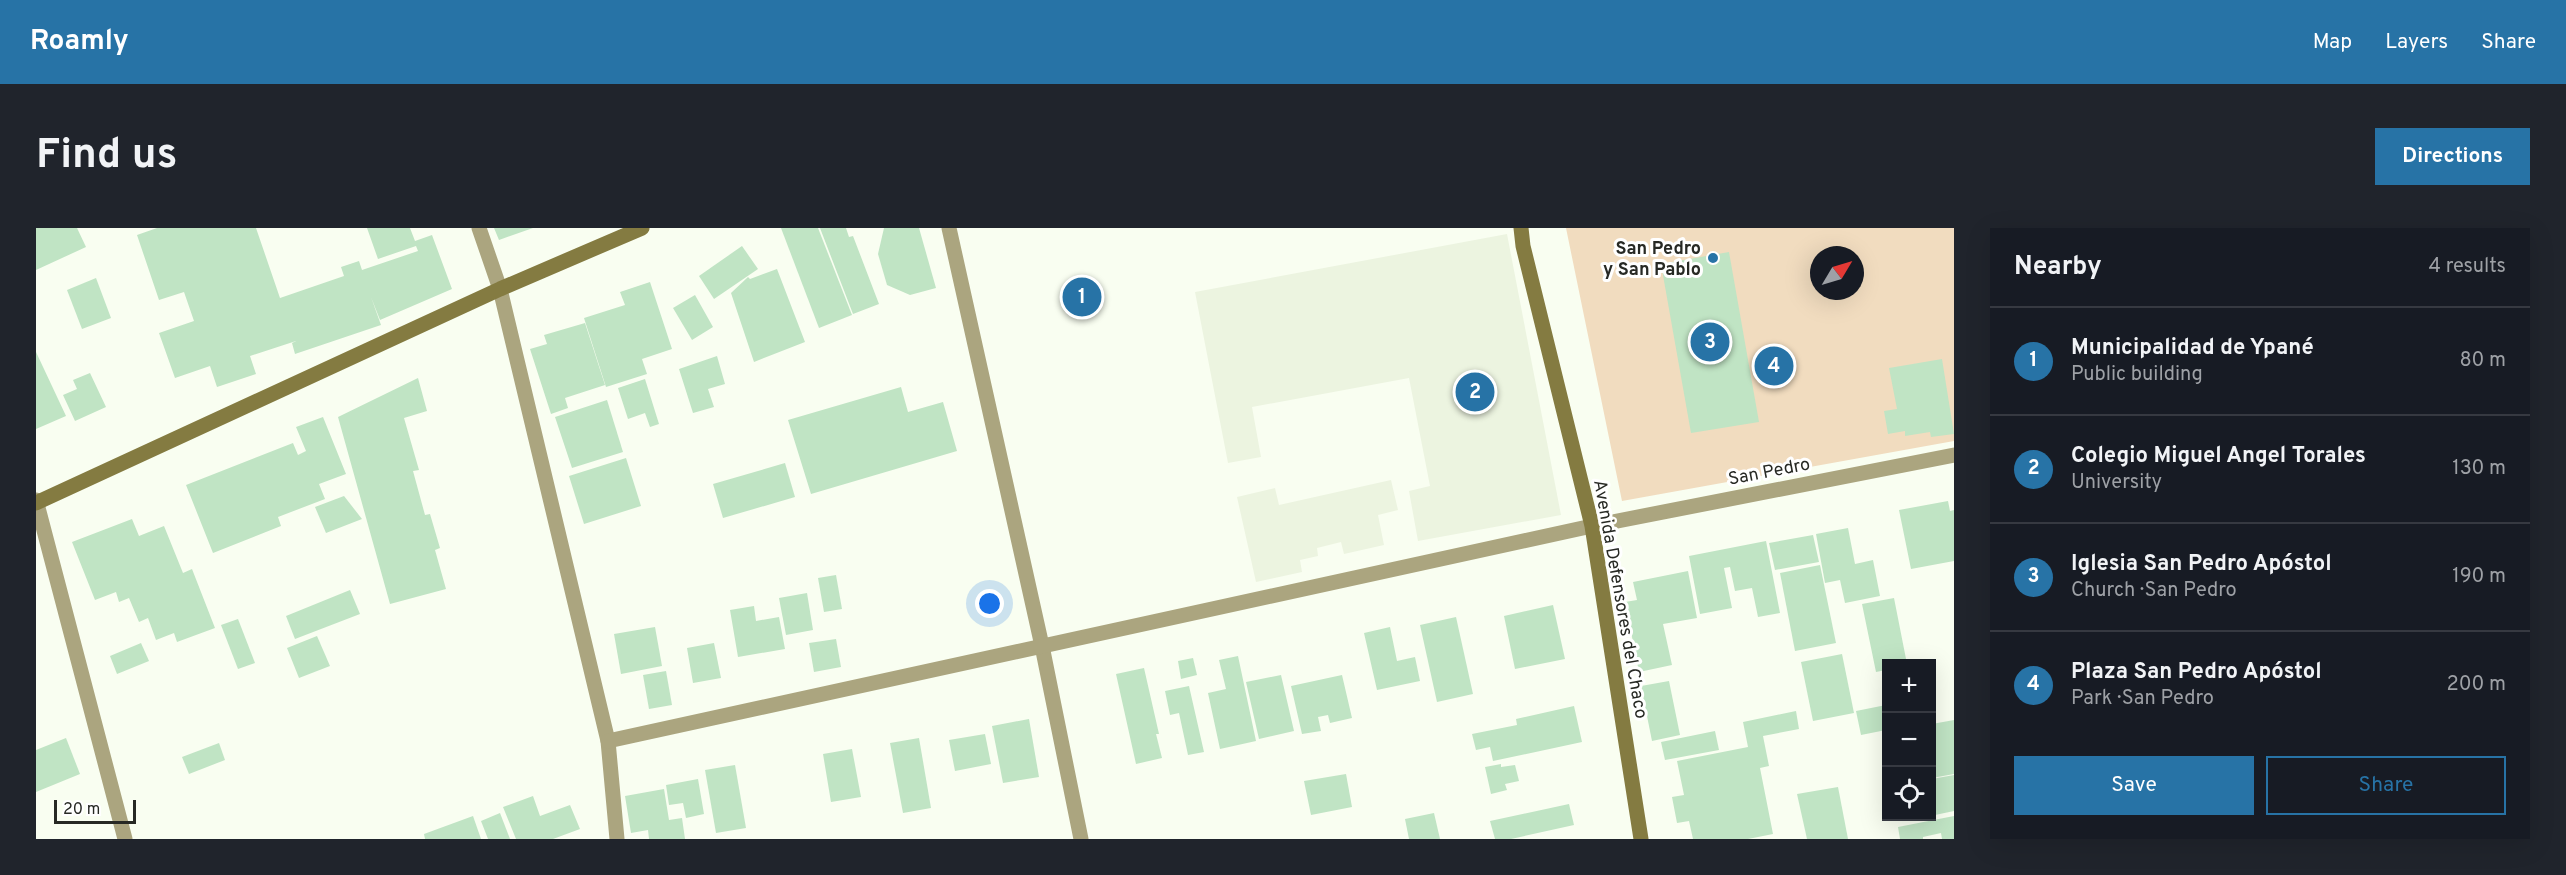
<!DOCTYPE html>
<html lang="en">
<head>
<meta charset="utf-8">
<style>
  body { margin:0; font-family:Overpass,sans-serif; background:#20242c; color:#f1f3f6 }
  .controls { position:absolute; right:18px; bottom:18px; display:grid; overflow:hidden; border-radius:0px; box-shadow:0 6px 24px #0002 }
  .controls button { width:54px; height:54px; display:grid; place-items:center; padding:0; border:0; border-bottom:2px solid #363941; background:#171b24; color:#f1f3f6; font:30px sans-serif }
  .compass { position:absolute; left:1774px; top:18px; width:54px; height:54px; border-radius:50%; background:#171b24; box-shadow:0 6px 24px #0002; rotate:52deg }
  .scale { position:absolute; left:18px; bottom:15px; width:82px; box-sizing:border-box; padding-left:6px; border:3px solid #272924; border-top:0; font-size:16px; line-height:21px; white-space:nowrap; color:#272924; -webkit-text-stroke:4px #fff; paint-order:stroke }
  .you { position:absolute; left:954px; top:376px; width:21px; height:21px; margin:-15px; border:4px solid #fff; border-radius:50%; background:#1a73e8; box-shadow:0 0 0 9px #1a73e833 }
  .badge { display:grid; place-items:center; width:39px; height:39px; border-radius:50%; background:#2773a6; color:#fff; font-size:20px; font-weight:700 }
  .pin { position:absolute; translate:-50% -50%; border:3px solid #fff; box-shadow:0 2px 6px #0006 }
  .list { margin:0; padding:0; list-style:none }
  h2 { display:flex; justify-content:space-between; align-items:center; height:78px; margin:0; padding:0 24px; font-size:26px }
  h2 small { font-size:20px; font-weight:400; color:#9ea1a6 }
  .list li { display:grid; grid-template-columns:39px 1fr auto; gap:18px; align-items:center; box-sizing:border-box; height:108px; padding:0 24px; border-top:2px solid #363941 }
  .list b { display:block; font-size:22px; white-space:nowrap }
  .list p { margin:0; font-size:20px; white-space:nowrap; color:#9ea1a6 }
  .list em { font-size:20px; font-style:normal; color:#9ea1a6 }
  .actions { display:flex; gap:12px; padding:18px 24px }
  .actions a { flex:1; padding:14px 0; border:2px solid #2773a6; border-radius:0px; text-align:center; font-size:21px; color:#2773a6 }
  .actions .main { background:#2773a6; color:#fff }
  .icon { flex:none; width:33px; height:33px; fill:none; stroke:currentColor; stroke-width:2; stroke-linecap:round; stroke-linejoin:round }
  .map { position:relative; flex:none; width:1918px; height:611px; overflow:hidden; border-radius:0px }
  header { display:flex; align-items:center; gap:36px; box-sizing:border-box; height:84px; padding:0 30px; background:#2773a6; color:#fff }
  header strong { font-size:28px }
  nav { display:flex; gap:33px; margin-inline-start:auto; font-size:21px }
  .intro { display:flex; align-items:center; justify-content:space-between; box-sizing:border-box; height:144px; padding:0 36px }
  h1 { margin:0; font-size:42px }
  .button { padding:15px 27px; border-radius:0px; background:#2773a6; color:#fff; font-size:21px; font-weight:700 }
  main { display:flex; gap:36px; padding:0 36px }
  aside { flex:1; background:#171b24; border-radius:0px; box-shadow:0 6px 24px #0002 }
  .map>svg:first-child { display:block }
  .built { fill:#ecf4e0 }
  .green { fill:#f1dcbf; fill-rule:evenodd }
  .building { fill:#c0e4c4 }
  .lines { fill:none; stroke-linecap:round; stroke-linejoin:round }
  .minor { stroke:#aba57f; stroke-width:15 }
  .secondary { stroke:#847b41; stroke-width:15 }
  .poi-dot { fill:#2773a6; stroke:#fff; stroke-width:2 }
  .labels { text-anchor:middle; stroke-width:6; stroke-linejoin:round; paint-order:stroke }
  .poi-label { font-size:18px; font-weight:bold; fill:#272924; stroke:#fff; text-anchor:end }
  .street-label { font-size:18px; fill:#272924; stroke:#fff }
</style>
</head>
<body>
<header>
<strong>Roamly</strong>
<nav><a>Map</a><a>Layers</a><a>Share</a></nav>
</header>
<div class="intro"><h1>Find us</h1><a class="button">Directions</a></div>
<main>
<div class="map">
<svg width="1918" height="611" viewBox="0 0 1918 611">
  <rect width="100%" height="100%" fill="#f9fef1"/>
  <g class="built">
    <path d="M 1471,6 L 1525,287 L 1382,313 L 1373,263 L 1394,258 L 1373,150 L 1216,179 L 1225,229 L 1192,235 L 1159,64 Z"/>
    <path d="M 1355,252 L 1362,282 L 1342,287 L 1348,317 L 1308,326 L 1305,314 L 1281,320 L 1282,328 L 1264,332 L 1266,344 L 1220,354 L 1201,269 L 1239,260 L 1243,277 Z"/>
  </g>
  <path class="green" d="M 1530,0 L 1918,0 L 1918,213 L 1586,273 ZM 1783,27 L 1819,27 L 1819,63 L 1783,63 Z"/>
  <g class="building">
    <path d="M 0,0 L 41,0 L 50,19 L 0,42 Z"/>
    <path d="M 121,0 L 220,0 L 244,70 L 308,48 L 305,39 L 323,33 L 326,42 L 382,23 L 380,18 L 342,31 L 331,0 L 374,0 L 379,13 L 396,7 L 416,61 L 344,92 L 335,69 L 345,97 L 259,126 L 256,115 L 260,113 L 214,128 L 220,146 L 181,159 L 174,138 L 139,150 L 123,105 L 158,93 L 148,64 L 123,72 L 101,7 Z"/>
    <path d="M 458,0 L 497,0 L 463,12 Z"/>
    <path d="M 745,0 L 782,0 L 816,87 L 783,100 Z"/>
    <path d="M 784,0 L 810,0 L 813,9 L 817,8 L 843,76 L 817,86 Z"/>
    <path d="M 848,0 L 883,0 L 900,60 L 874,67 L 851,57 L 842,26 Z"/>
    <path d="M 706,18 L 722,41 L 678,71 L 663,48 Z"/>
    <path d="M 1693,24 L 1723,194 L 1655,205 L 1625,36 Z"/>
    <path d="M 741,41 L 769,114 L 718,134 L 695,65 L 712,49 L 714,51 Z"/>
    <path d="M 60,50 L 75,90 L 46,101 L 31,62 Z"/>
    <path d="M 614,54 L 636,121 L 606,131 L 611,146 L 570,159 L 548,90 L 589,77 L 584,64 Z"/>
    <path d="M 659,67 L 677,99 L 656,112 L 637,80 Z"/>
    <path d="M 549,95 L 569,157 L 529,170 L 532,180 L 515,186 L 494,121 L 511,116 L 508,107 Z"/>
    <path d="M 0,124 L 30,188 L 0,201 Z"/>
    <path d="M 681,128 L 689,156 L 672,161 L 678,179 L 657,185 L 643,141 Z"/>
    <path d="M 1906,131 L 1918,206 L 1895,209 L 1894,204 L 1869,208 L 1869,203 L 1852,206 L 1848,183 L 1861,181 L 1853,140 Z"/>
    <path d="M 54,145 L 70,179 L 39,193 L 27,167 L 41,161 L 37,152 Z"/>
    <path d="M 382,150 L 391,183 L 368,190 L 383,242 L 377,243 L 389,287 L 394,286 L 404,320 L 399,322 L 410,361 L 354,376 L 302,189 Z"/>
    <path d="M 609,151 L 623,196 L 614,199 L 609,185 L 592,191 L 582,160 Z"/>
    <path d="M 865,159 L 872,184 L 907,174 L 921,223 L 775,266 L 752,192 Z"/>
    <path d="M 571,172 L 587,224 L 536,240 L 519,189 Z"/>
    <path d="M 287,189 L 310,246 L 283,256 L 289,271 L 242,289 L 245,298 L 177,325 L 150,257 L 257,215 L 262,227 L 270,223 L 260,199 Z"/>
    <path d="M 590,230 L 605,278 L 548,296 L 533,248 Z"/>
    <path d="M 749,235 L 759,269 L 687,290 L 677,256 Z"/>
    <path d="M 308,268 L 326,291 L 290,305 L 279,279 Z"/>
    <path d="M 1912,273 L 1914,283 L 1918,282 L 1918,333 L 1875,341 L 1863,282 Z"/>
    <path d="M 96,291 L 103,308 L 128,298 L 147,345 L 156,341 L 179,400 L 141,414 L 138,405 L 120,412 L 112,390 L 103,394 L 93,370 L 83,374 L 80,364 L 59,372 L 36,314 Z"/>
    <path d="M 1812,300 L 1819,336 L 1837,332 L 1844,368 L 1809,375 L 1804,352 L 1789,355 L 1780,306 Z"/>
    <path d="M 1777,307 L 1783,334 L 1739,342 L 1733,315 Z"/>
    <path d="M 1730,313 L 1744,385 L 1722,389 L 1716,360 L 1699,363 L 1694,339 L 1688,340 L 1696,380 L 1664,386 L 1653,328 Z"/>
    <path d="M 1784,337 L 1800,415 L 1759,423 L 1744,345 Z"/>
    <path d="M 1652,343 L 1661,390 L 1627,396 L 1636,437 L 1603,444 L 1589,374 L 1601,372 L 1597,354 Z"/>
    <path d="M 800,347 L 806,381 L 788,384 L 782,350 Z"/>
    <path d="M 314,362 L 324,386 L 259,411 L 250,388 Z"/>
    <path d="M 771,365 L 777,402 L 750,407 L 743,370 Z"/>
    <path d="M 1858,370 L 1871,436 L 1850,436 L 1850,442 L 1840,444 L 1826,376 Z"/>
    <path d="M 1517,377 L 1529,431 L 1479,441 L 1468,388 Z"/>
    <path d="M 718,378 L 720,393 L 743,389 L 749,421 L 702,429 L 694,382 Z"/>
    <path d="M 1420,389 L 1437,466 L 1401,474 L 1384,397 Z"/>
    <path d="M 202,391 L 219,435 L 202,441 L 185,397 Z"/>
    <path d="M 619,399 L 626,438 L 585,446 L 578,406 Z"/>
    <path d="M 1354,399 L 1361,433 L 1379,429 L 1384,453 L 1341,462 L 1328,405 Z"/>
    <path d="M 281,408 L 294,438 L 263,450 L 251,420 Z"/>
    <path d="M 800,411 L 805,439 L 778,444 L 773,415 Z"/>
    <path d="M 105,415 L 113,433 L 81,446 L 74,428 Z"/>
    <path d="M 678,415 L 685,450 L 657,455 L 651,420 Z"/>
    <path d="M 1806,426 L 1818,485 L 1777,493 L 1765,434 Z"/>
    <path d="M 1202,428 L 1220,513 L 1184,521 L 1172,465 L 1190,461 L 1183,432 Z"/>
    <path d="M 1157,430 L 1161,447 L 1145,451 L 1142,433 Z"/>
    <path d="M 1108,440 L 1123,506 L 1120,506 L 1126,530 L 1100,536 L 1080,446 Z"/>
    <path d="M 630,443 L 636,477 L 613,481 L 607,447 Z"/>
    <path d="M 1245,447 L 1258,503 L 1223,511 L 1210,454 Z"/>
    <path d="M 1306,447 L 1316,490 L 1294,495 L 1292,487 L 1282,489 L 1285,503 L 1266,506 L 1255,458 Z"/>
    <path d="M 1633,453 L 1644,507 L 1616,513 L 1605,458 Z"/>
    <path d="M 1153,458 L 1168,524 L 1152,527 L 1143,485 L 1134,487 L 1129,463 Z"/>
    <path d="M 1850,477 L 1850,502 L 1825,507 L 1820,483 Z"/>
    <path d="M 1538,478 L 1546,514 L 1457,533 L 1454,519 L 1440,522 L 1436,506 L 1481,497 L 1480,491 Z"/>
    <path d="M 1760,483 L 1763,501 L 1727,508 L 1733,538 L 1724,540 L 1737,606 L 1712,611 L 1657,611 L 1653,593 L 1641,595 L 1636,569 L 1648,567 L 1641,533 L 1712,519 L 1707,494 Z"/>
    <path d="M 993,491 L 1003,549 L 967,555 L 956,498 Z"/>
    <path d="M 1918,492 L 1918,546 L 1896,550 L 1896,496 Z"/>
    <path d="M 1679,503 L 1683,522 L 1629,532 L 1625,514 Z"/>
    <path d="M 949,506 L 955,536 L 919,543 L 913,512 Z"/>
    <path d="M 30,510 L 44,546 L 0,564 L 0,522 Z"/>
    <path d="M 883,510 L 895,580 L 867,585 L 854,515 Z"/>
    <path d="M 183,515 L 189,532 L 153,546 L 146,529 Z"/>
    <path d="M 816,521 L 825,569 L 795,574 L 787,526 Z"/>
    <path d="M 1465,536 L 1465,539 L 1479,537 L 1483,553 L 1469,556 L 1471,562 L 1455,566 L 1449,539 Z"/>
    <path d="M 699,537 L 710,600 L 680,605 L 669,542 Z"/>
    <path d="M 1310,546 L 1316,579 L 1275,587 L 1268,553 Z"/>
    <path d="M 1918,547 L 1918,583 L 1899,587 L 1896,551 Z"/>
    <path d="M 662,551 L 668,586 L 650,590 L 647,575 L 633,577 L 630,557 Z"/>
    <path d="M 1802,559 L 1812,611 L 1771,611 L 1761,566 Z"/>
    <path d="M 628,561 L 633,592 L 646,590 L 649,611 L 613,611 L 612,602 L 595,605 L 589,568 Z"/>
    <path d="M 497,568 L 504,588 L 534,577 L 544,601 L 517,611 L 480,611 L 467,579 Z"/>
    <path d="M 1533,576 L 1538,597 L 1475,611 L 1459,611 L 1454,593 Z"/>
    <path d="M 464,585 L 474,611 L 452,611 L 445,593 Z"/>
    <path d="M 1398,585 L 1404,611 L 1373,611 L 1369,591 Z"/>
    <path d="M 437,588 L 445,611 L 389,611 L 388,606 Z"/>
    <path d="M 1918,588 L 1918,611 L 1906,611 L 1905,605 L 1887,609 L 1887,611 L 1864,611 L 1862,599 Z"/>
  </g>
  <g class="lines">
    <g class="minor">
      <path d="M 443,0 L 464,61 L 572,513 L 581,611"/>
      <path d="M 913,0 L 1006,418 L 1045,611"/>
      <path d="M 0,272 L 89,611"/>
      <path d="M 572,513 L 1556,298 L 1918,227"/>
    </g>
    <g class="secondary">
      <path d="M 1485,0 L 1487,18 L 1556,298 L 1605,611"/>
      <path d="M 0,275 L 464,61 L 606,0"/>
    </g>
  </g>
  <circle class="poi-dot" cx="1677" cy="30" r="6"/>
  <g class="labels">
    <g class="poi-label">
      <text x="1665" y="26">San Pedro<tspan x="1665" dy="21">y San Pablo</tspan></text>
    </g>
    <g class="street-label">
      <text transform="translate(1733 243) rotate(-11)" y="6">San Pedro</text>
      <text transform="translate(1585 371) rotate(80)" y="6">Avenida Defensores del Chaco</text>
    </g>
  </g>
</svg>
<div class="controls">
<button>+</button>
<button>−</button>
<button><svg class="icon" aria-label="locate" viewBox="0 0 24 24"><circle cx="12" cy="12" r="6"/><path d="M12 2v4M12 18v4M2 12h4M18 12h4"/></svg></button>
</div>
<svg class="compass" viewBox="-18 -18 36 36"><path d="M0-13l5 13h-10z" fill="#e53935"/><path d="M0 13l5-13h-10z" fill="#9ea1a6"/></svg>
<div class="scale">20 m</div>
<div class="you"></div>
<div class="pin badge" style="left:1046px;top:69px">1</div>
<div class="pin badge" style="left:1439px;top:164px">2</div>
<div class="pin badge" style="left:1674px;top:114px">3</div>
<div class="pin badge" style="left:1738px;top:138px">4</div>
</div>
<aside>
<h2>Nearby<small>4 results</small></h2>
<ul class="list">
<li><span class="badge">1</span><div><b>Municipalidad de Ypané</b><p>Public building</p></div><em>80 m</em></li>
<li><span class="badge">2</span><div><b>Colegio Miguel Angel Torales</b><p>University</p></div><em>130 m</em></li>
<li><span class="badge">3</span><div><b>Iglesia San Pedro Apóstol</b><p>Church · San Pedro</p></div><em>190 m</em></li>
<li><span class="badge">4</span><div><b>Plaza San Pedro Apóstol</b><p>Park · San Pedro</p></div><em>200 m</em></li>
</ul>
<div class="actions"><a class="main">Save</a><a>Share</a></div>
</aside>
</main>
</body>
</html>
